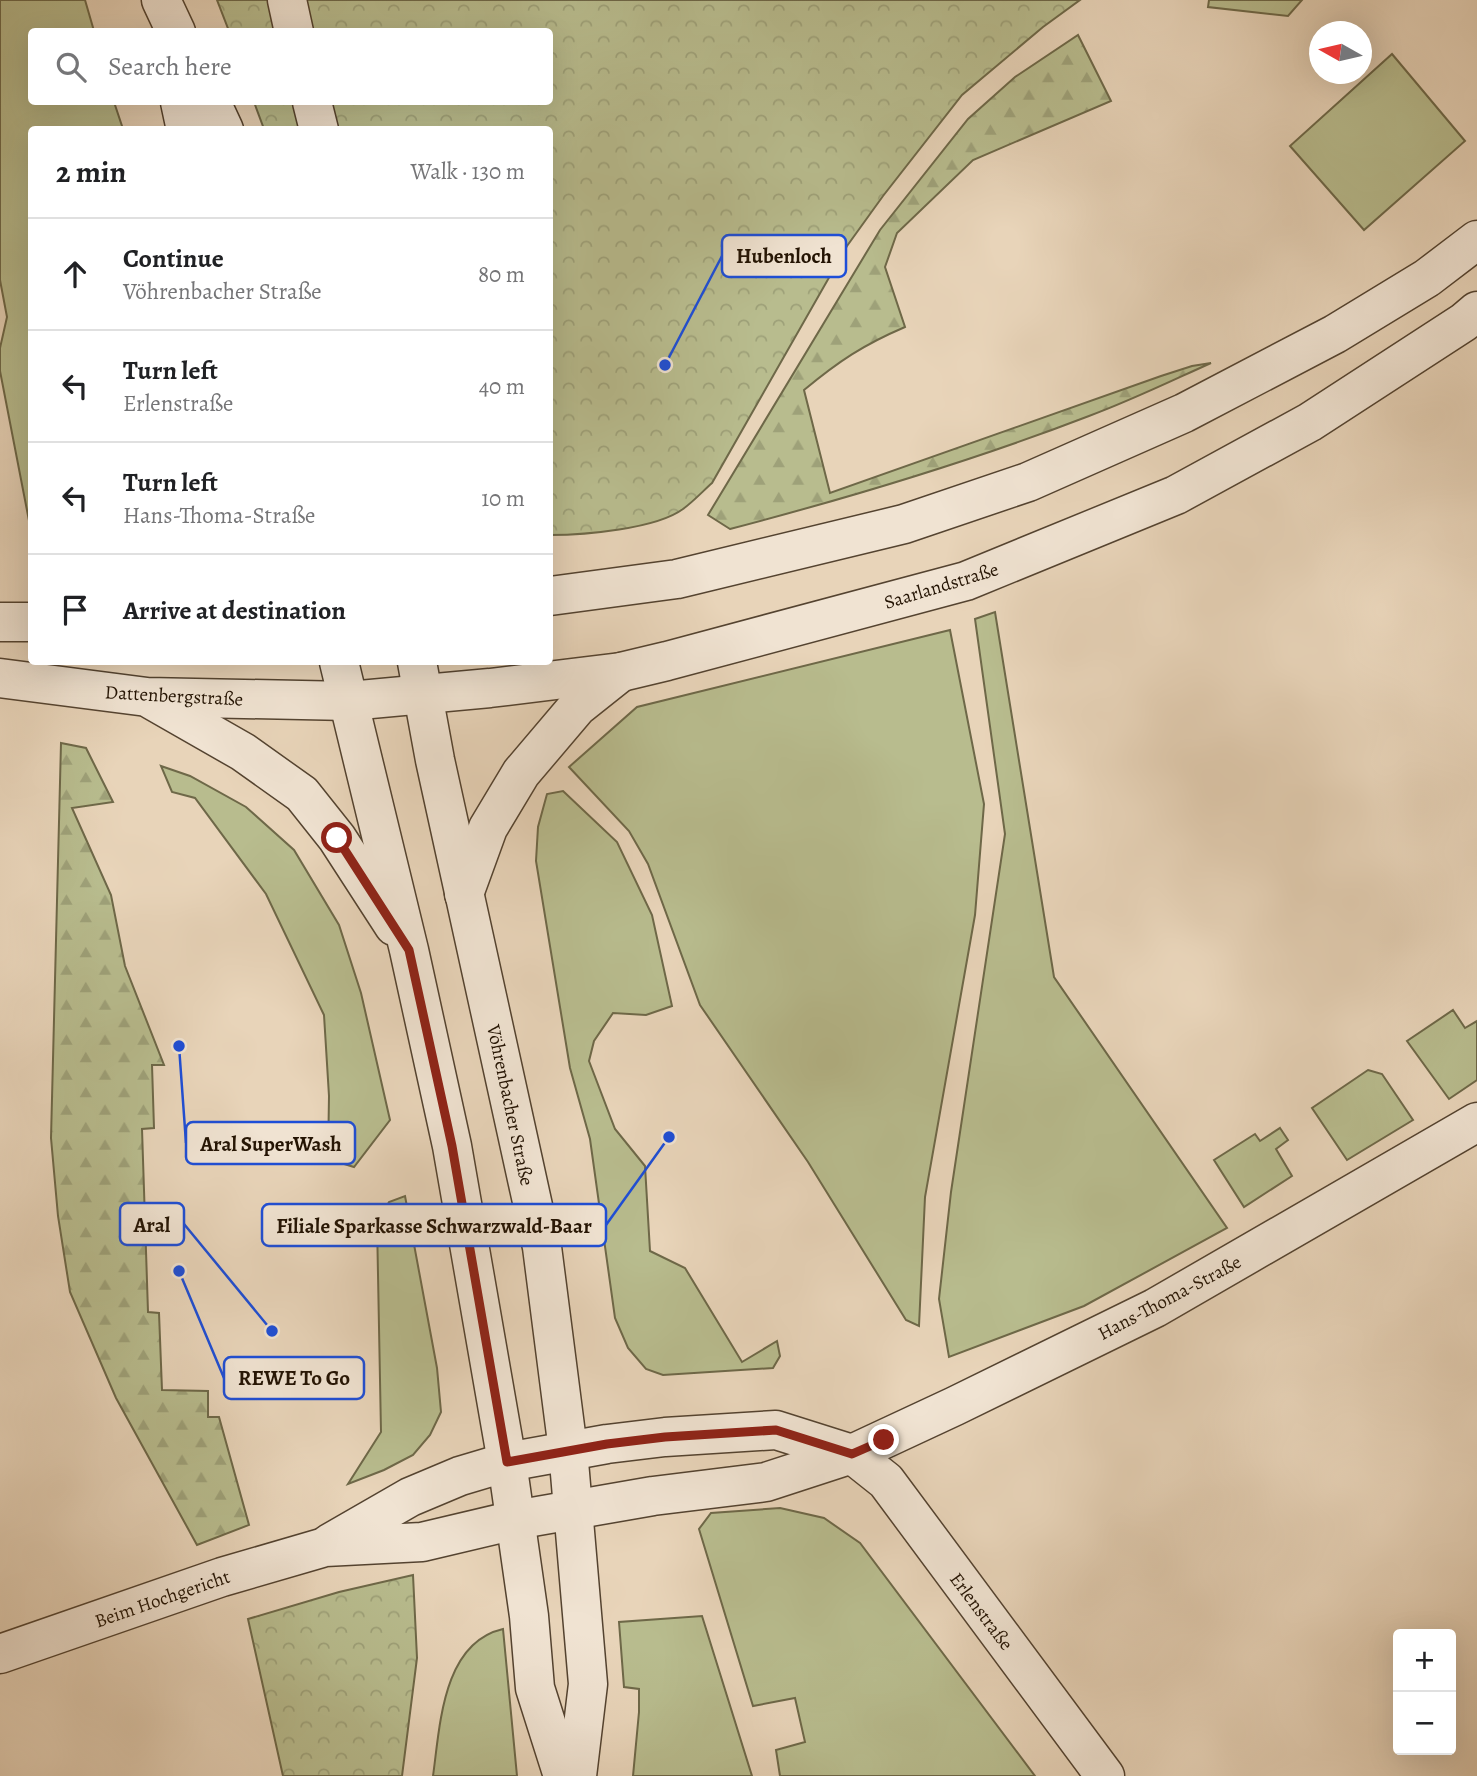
<!DOCTYPE html>
<html lang="en">
<head>
<meta charset="utf-8">
<style>
  body { margin:0; font-family:Alegreya,serif; background:#f6f6f6; color:#202124 }
  .controls { position:absolute; right:21px; bottom:21px; display:grid; overflow:hidden; border-radius:7px; box-shadow:0 7px 28px #0002 }
  .controls button { width:63px; height:63px; display:grid; place-items:center; padding:0; border:0; border-bottom:2px solid #e0e0e0; background:#fff; color:#202124; font:35px sans-serif }
  .compass { position:absolute; left:1309px; top:21px; width:63px; height:63px; border-radius:50%; background:#fff; box-shadow:0 7px 28px #0002; rotate:278deg }
  .stop { position:absolute; width:21px; height:21px; margin:-16px; border:5px solid #8f2418; border-radius:50%; background:#fff }
  .stop.end { background:#8f2418; border-color:#fff; box-shadow:0 2px 7px #0008 }
  .list { margin:0; padding:0; list-style:none }
  h2 { display:flex; justify-content:space-between; align-items:center; height:91px; margin:0; padding:0 28px; font-size:30px }
  h2 small { font-size:23px; font-weight:400; color:#757577 }
  .list li { display:grid; grid-template-columns:46px 1fr auto; gap:21px; align-items:center; box-sizing:border-box; height:112px; padding:0 28px; border-top:2px solid #e0e0e0 }
  .list b { display:block; font-size:26px; white-space:nowrap }
  .list p { margin:0; font-size:23px; white-space:nowrap; color:#757577 }
  .list em { font-size:23px; font-style:normal; color:#757577 }
  .icon { flex:none; width:38px; height:38px; fill:none; stroke:currentColor; stroke-width:2; stroke-linecap:round; stroke-linejoin:round }
  .map { position:relative; flex:none; width:1477px; height:1776px; overflow:hidden }
  .search { position:absolute; background:#fff; box-shadow:0 7px 28px #0002; left:28px; top:28px; width:525px; height:77px; display:flex; align-items:center; gap:18px; box-sizing:border-box; padding:0 24px; border-radius:7px; color:#757577; font-size:26px }
  .panel { position:absolute; background:#fff; box-shadow:0 7px 28px #0002; left:28px; top:126px; width:525px; height:539px; border-radius:7px }
  .map>svg:first-child { display:block }
  .grass { fill:#b8bc8e; stroke:#6e6848; stroke-width:2 }
  .forest { fill:url(#forest-firs); stroke:#6e6848; stroke-width:2 }
  .park { fill:url(#park-crowns); stroke:#6e6848; stroke-width:2 }
  .lines { fill:none; stroke-linecap:round; stroke-linejoin:round }
  .minor-casing { stroke:#544330; stroke-width:41 }
  .minor { stroke:#f0e3d2; stroke-width:38 }
  .route { stroke:#8f2418; stroke-width:9 }
  .labels { text-anchor:middle; stroke-width:5; stroke-linejoin:round; paint-order:stroke }
  .street-label { font-size:19px; fill:#231303; stroke:#f0e3d2 }
  .leader { fill:none; stroke:#1d4ed8; stroke-width:2.5 }
  .callout-dot { fill:#1d4ed8; stroke:#f0e3d2; stroke-width:2.5 }
  .callout { fill:#f0e3d2; stroke:#1d4ed8; stroke-width:2.5 }
  .callout-label { font-size:21px; text-anchor:middle; font-weight:bold; fill:#231303 }
</style>
</head>
<body>
<div class="map">
<svg width="1477" height="1776" viewBox="0 0 1477 1776">
  <defs>
    <pattern id="forest-firs" width="22" height="20" patternUnits="userSpaceOnUse" patternTransform="scale(1.75)"><rect width="22" height="20" fill="#b8bc8e"/><path d="M5 1l3.5 6h-7zM16 11l3.5 6h-7z" fill="#9ea179"/></pattern>
    <pattern id="park-crowns" width="20" height="18" patternUnits="userSpaceOnUse" patternTransform="scale(1.75)"><rect width="20" height="18" fill="#b8bc8e"/><path d="M2 6a3 3 0 1 1 6 0M12 15a3 3 0 1 1 6 0" fill="none" stroke="#9ea179"/></pattern>
  </defs>
  <rect width="100%" height="100%" fill="#e8d4b9"/>
  <filter id="stains"><feTurbulence type="fractalNoise" baseFrequency=".00286" numOctaves="4"/><feColorMatrix values="0 0 0 0 .2 0 0 0 0 .09 0 0 0 0 .02 0 0 0 .5 -.17"/></filter>
  <radialGradient id="worn" r=".72"><stop offset=".6" stop-color="#630" stop-opacity="0"/><stop offset="1" stop-color="#630" stop-opacity=".3"/></radialGradient>
  <g class="grass">
    <path d="M 0,0 L 85,0 L 94,31 L 32,32 L 32,102 L 114,102 L 123,129 L 32,130 L 31,531 L 0,371 L 0,348 L 7,317 L 0,280 Z"/>
    <path d="M 1209,0 L 1302,0 L 1288,16 L 1208,7 Z"/>
    <path d="M 1392,54 L 1465,141 L 1364,230 L 1290,146 Z"/>
    <path d="M 995,612 L 1054,977 L 1227,1228 L 1084,1306 L 949,1357 L 939,1299 L 951,1192 L 1005,834 L 975,619 Z"/>
    <path d="M 950,630 L 984,804 L 975,915 L 925,1197 L 919,1326 L 906,1320 L 808,1162 L 700,1005 L 648,864 L 629,831 L 569,767 L 637,707 Z"/>
    <path d="M 161,766 L 190,776 L 246,807 L 294,850 L 339,925 L 361,993 L 390,1120 L 354,1167 L 328,1159 L 329,1096 L 324,1015 L 266,894 L 195,798 L 172,792 Z"/>
    <path d="M 563,791 L 617,842 L 652,915 L 672,1006 L 646,1015 L 613,1013 L 594,1041 L 589,1061 L 615,1129 L 645,1166 L 650,1251 L 685,1268 L 742,1362 L 777,1341 L 780,1356 L 773,1368 L 663,1375 L 646,1369 L 628,1348 L 615,1318 L 590,1139 L 570,1068 L 536,861 L 538,827 L 547,794 Z"/>
    <path d="M 1453,1010 L 1465,1028 L 1477,1021 L 1477,1080 L 1449,1099 L 1407,1041 Z"/>
    <path d="M 1368,1070 L 1382,1074 L 1413,1120 L 1347,1160 L 1312,1108 Z"/>
    <path d="M 1280,1128 L 1288,1140 L 1276,1149 L 1292,1176 L 1244,1207 L 1214,1160 L 1255,1134 L 1260,1141 Z"/>
    <path d="M 405,1196 L 437,1368 L 441,1412 L 430,1435 L 413,1455 L 384,1470 L 348,1484 L 381,1432 L 377,1222 L 389,1202 Z"/>
    <path d="M 780,1508 L 824,1518 L 860,1543 L 1035,1776 L 780,1776 L 776,1750 L 805,1742 L 795,1698 L 753,1706 L 699,1529 L 711,1513 Z"/>
    <path d="M 702,1616 L 752,1776 L 633,1776 L 639,1712 L 639,1689 L 624,1687 L 619,1622 Z"/>
    <path d="M 503,1629 L 517,1776 L 433,1776 C 440,1727 442,1643 503,1629 Z"/>
  </g>
  <g class="forest">
    <path d="M 1078,35 L 1111,101 L 973,160 L 897,233 L 885,267 L 905,327 C 863,345 839,361 804,390 L 830,493 L 1161,376 L 1192,366 L 1211,363 C 1171,381 1130,401 1089,416 C 972,461 852,497 730,529 L 708,515 L 880,230 L 968,119 L 1015,77 Z"/>
    <path d="M 61,743 L 86,748 L 113,802 L 72,808 L 111,895 L 125,966 L 164,1065 L 152,1065 L 154,1128 L 142,1129 L 148,1312 L 159,1313 L 162,1390 L 208,1391 L 208,1417 L 219,1417 L 249,1525 L 197,1545 L 116,1398 L 70,1292 L 58,1216 L 51,1138 Z"/>
  </g>
  <g class="park">
    <path d="M 217,0 L 1080,0 L 1043,27 L 962,95 L 883,196 L 847,246 L 712,483 C 703,491 694,501 683,509 C 656,529 584,535 550,535 L 550,130 L 264,129 L 254,102 L 550,102 L 550,32 L 229,31 Z"/>
    <path d="M 413,1575 L 417,1658 L 402,1776 L 283,1776 L 248,1619 L 339,1592 Z"/>
  </g>
  <g class="lines">
    <g class="minor-casing">
      <g id="minor">
        <path d="M 161,0 L 176,32"/>
        <path d="M 287,0 L 294,32"/>
        <path d="M 180,102 L 186,130"/>
        <path d="M 211,102 L 224,130"/>
        <path d="M 312,102 L 319,130"/>
        <path d="M 550,596 L 677,579 L 904,524 L 1028,482 L 1184,413 L 1335,334 L 1427,278 L 1477,240"/>
        <path d="M 0,622 L 32,622"/>
        <path d="M 339,662 L 409,950 L 452,1146 L 507,1462 L 529,1616 L 535,1688 L 563,1776"/>
        <path d="M 417,662 L 435,760 L 542,1247 L 568,1450 L 588,1684 L 577,1776"/>
        <path d="M 0,678 L 147,697 L 349,701 L 490,688 L 621,672 L 667,661 L 966,581 L 1176,495 L 1310,422 L 1464,322 L 1477,311"/>
        <path d="M 152,700 L 243,752 L 302,794 L 337,838 L 394,926"/>
        <path d="M 464,894 L 488,828 L 521,773 L 577,707 L 621,672"/>
        <path d="M 330,1543 L 410,1497 L 460,1476 L 507,1462 L 607,1444 L 665,1437 L 776,1430 L 852,1454 L 886,1481 L 1105,1776"/>
        <path d="M 0,1654 L 222,1577 L 325,1547 L 422,1542 L 515,1520 L 653,1496 L 766,1482 L 852,1454 L 955,1406 L 1155,1308 L 1477,1122"/>
      </g>
    </g>
    <use href="#minor" class="minor"/>
  </g>
  <g class="lines">
    <path class="route" d="M 337,838 L 409,950 L 452,1146 L 507,1462 L 607,1444 L 665,1437 L 776,1430 L 852,1454 L 884,1440"/>
  </g>
  <g class="labels">
    <g class="street-label">
      <text transform="translate(941 585) rotate(-17)" y="7">Saarlandstraße</text>
      <text transform="translate(174 695) rotate(3)" y="7">Dattenbergstraße</text>
      <text transform="translate(511 1105) rotate(78)" y="7">Vöhrenbacher Straße</text>
      <text transform="translate(1169 1297) rotate(-28)" y="7">Hans-Thoma-Straße</text>
      <text transform="translate(162 1598) rotate(-19)" y="7">Beim Hochgericht</text>
      <text transform="translate(982 1611) rotate(53)" y="7">Erlenstraße</text>
    </g>
  </g>
  <path class="leader" d="M665 365L722 256M179 1046L186 1143M272 1331L184 1224M669 1137L606 1225M179 1271L224 1378"/>
  <g class="callout-dot">
    <circle cx="665" cy="365" r="7"/>
    <circle cx="179" cy="1046" r="7"/>
    <circle cx="272" cy="1331" r="7"/>
    <circle cx="669" cy="1137" r="7"/>
    <circle cx="179" cy="1271" r="7"/>
  </g>
  <g class="callout">
    <rect x="722" y="235" width="124" height="42" rx="7"/>
    <rect x="186" y="1122" width="169" height="42" rx="7"/>
    <rect x="120" y="1203" width="64" height="42" rx="7"/>
    <rect x="262" y="1204" width="344" height="42" rx="7"/>
    <rect x="224" y="1357" width="140" height="42" rx="7"/>
  </g>
  <g class="callout-label">
    <text x="784" y="263">Hubenloch</text>
    <text x="271" y="1151">Aral SuperWash</text>
    <text x="152" y="1232">Aral</text>
    <text x="434" y="1233">Filiale Sparkasse Schwarzwald-Baar</text>
    <text x="294" y="1385">REWE To Go</text>
  </g>
  <rect width="100%" height="100%" filter="url(#stains)"/>
  <rect width="100%" height="100%" fill="url(#worn)"/>
</svg>
<div class="controls">
<button>+</button>
<button>−</button>
</div>
<svg class="compass" viewBox="-18 -18 36 36"><path d="M0-13l5 13h-10z" fill="#e53935"/><path d="M0 13l5-13h-10z" fill="#757577"/></svg>
<div class="stop" style="left:337px;top:838px"></div>
<div class="stop end" style="left:884px;top:1440px"></div>
<div class="search"><svg class="icon" aria-label="search" viewBox="0 0 24 24"><circle cx="10" cy="10" r="6"/><path d="M15 15l6 6"/></svg>Search here</div>
<section class="panel">
<h2>2 min<small>Walk · 130 m</small></h2>
<ul class="list">
<li><svg class="icon" aria-label="ahead" viewBox="0 0 24 24"><path d="M12 20V5M6 11l6-6 6 6"/></svg><div><b>Continue</b><p>Vöhrenbacher Straße</p></div><em>80 m</em></li>
<li><svg class="icon" aria-label="left" viewBox="0 0 24 24"><path d="M17 20v-9H6M10 6l-5 5 5 5"/></svg><div><b>Turn left</b><p>Erlenstraße</p></div><em>40 m</em></li>
<li><svg class="icon" aria-label="left" viewBox="0 0 24 24"><path d="M17 20v-9H6M10 6l-5 5 5 5"/></svg><div><b>Turn left</b><p>Hans-Thoma-Straße</p></div><em>10 m</em></li>
<li><svg class="icon" aria-label="arrive" viewBox="0 0 24 24"><path d="M6 21V4h12l-3 4 3 4H6"/></svg><div><b>Arrive at destination</b></div></li>
</ul>
</section>
</div>
</body>
</html>
